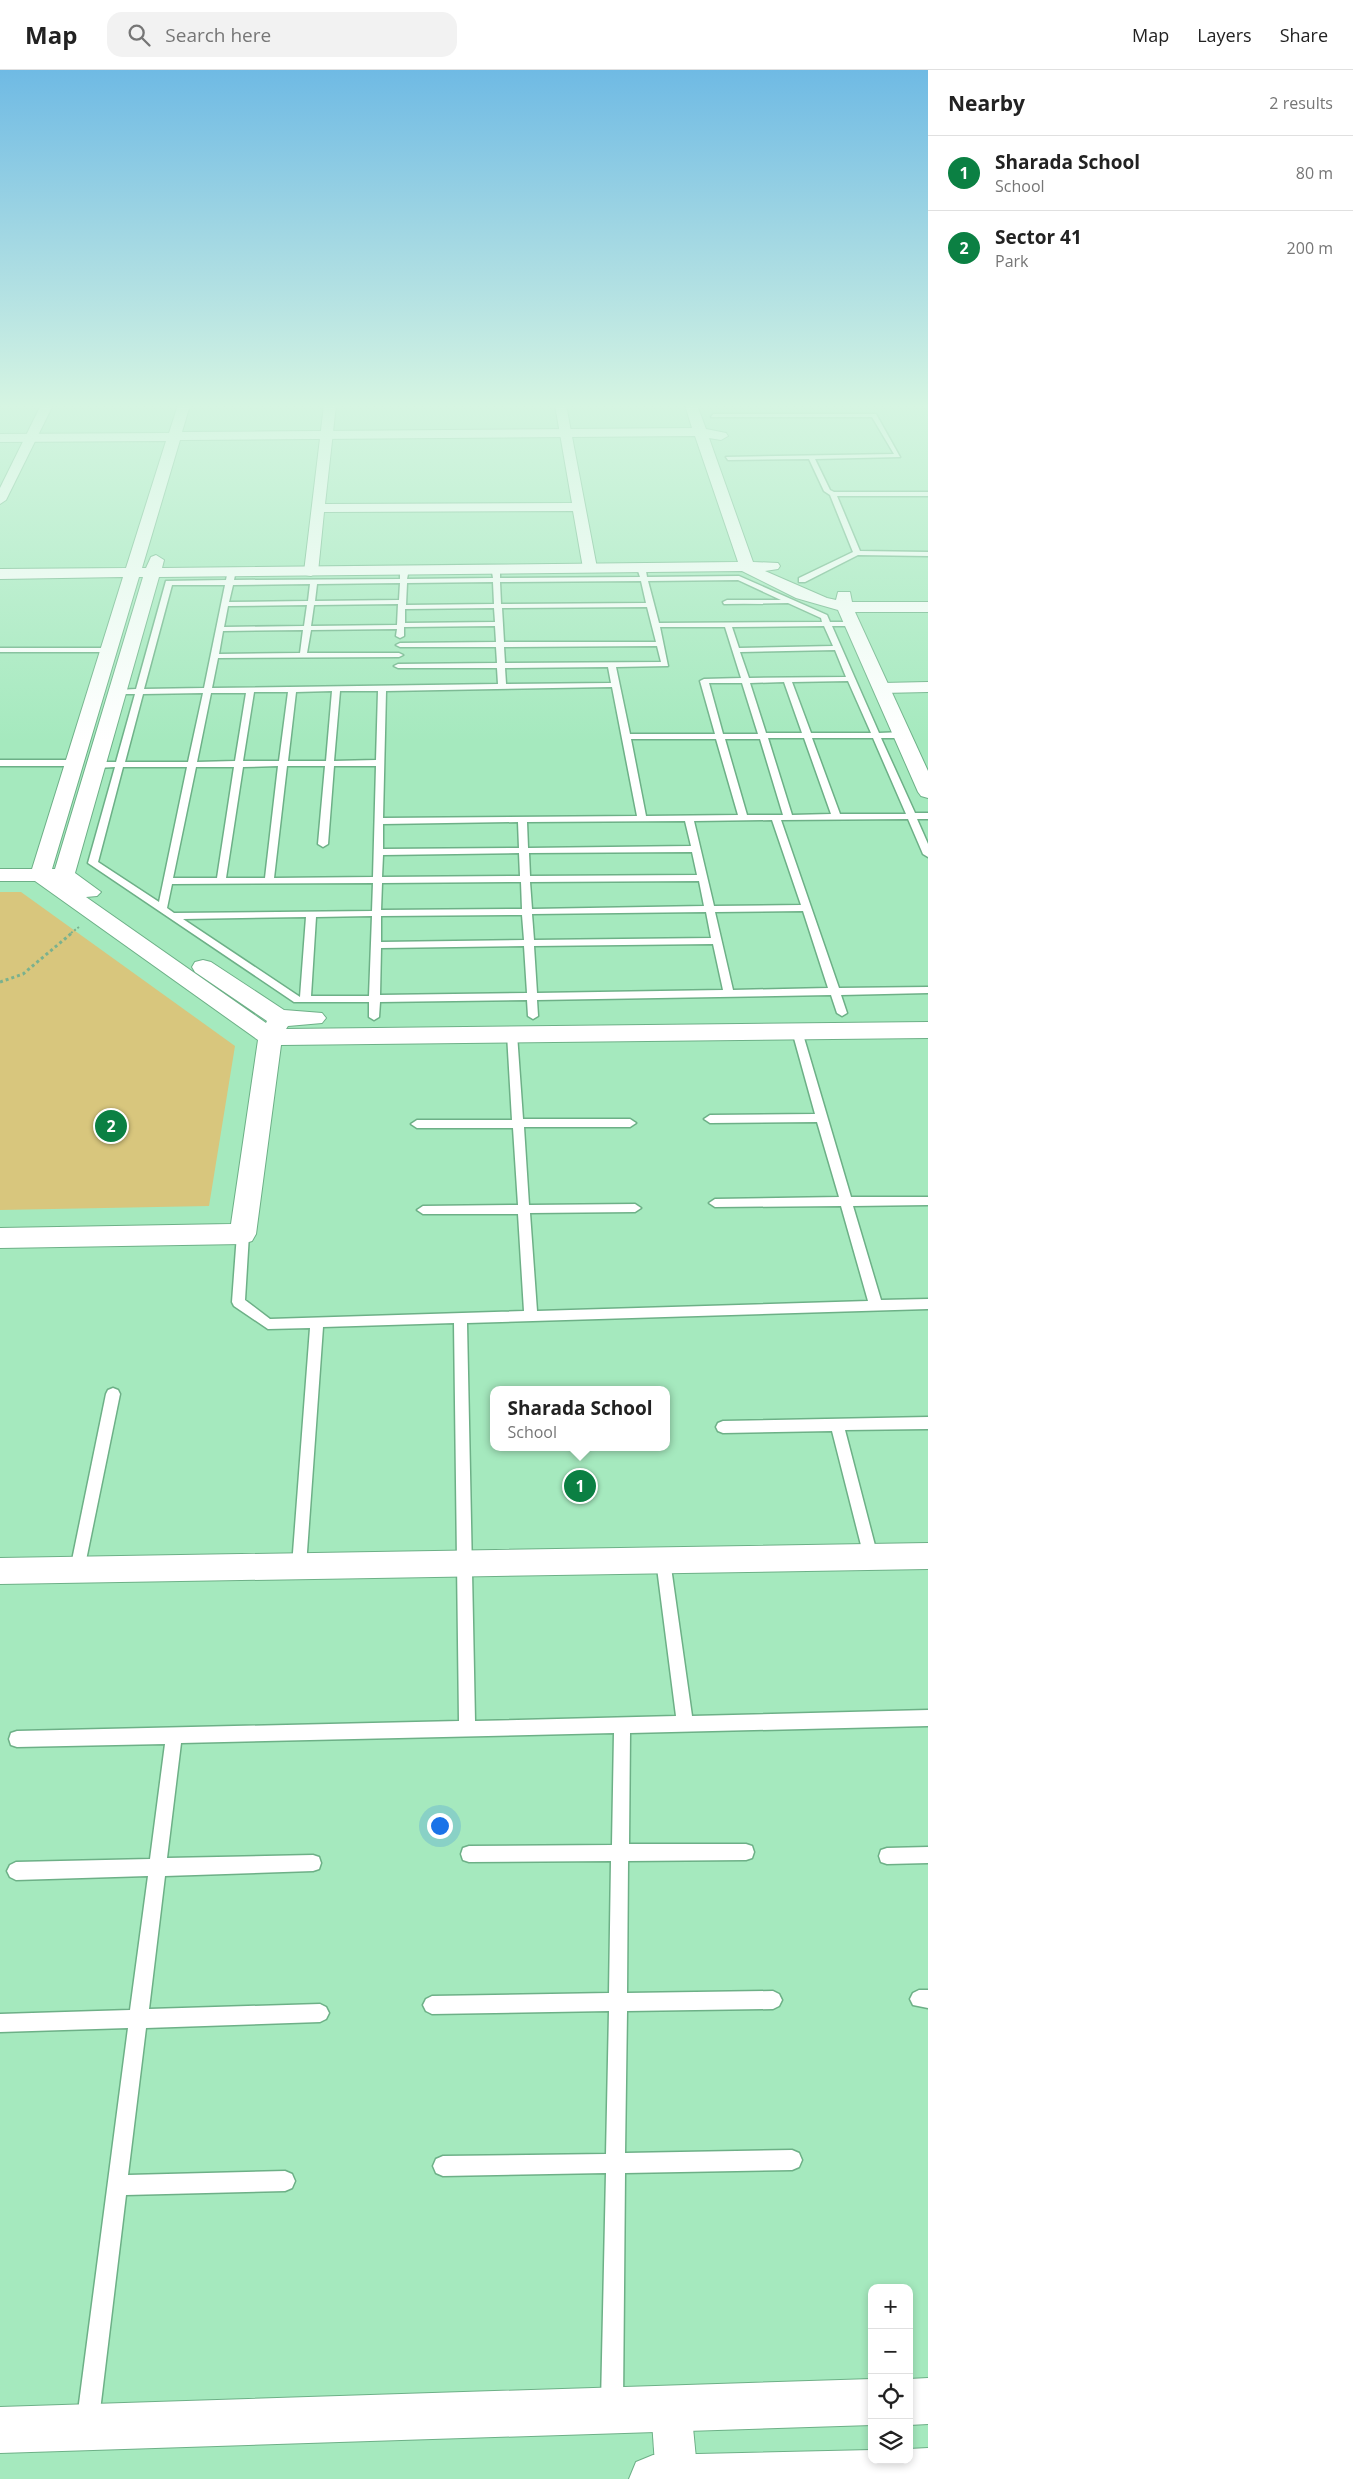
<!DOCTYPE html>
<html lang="en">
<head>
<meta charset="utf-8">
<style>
  body { margin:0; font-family:"Open Sans",sans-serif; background:#f2f2f2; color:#222 }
  .controls { position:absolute; right:15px; bottom:15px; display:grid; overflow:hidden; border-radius:10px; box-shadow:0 2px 8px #0003 }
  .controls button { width:45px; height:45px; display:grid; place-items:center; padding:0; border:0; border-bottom:1px solid #e0e0e0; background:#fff; color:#222; font:25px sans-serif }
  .you { position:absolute; left:439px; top:1755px; width:18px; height:18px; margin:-12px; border:4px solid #fff; border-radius:50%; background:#1a73e8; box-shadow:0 0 0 8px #1a73e833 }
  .badge { display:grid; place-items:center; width:32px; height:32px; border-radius:50%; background:#0b8043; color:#fff; font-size:16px; font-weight:700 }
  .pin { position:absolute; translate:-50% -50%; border:2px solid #fff; box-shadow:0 1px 5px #0006 }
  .popup { position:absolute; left:490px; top:1316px; width:180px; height:65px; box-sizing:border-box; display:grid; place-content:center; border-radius:10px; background:#fff; filter:drop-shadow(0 1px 4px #0005); font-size:16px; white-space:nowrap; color:#767676 }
  .popup b { font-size:19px; color:#222 }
  .popup::after { content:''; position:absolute; left:50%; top:100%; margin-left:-10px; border:10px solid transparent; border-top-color:#fff }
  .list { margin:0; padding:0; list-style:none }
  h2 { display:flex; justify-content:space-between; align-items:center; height:65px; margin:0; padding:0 20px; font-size:21px }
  h2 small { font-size:16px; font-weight:400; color:#767676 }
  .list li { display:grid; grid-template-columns:32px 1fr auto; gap:15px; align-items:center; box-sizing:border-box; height:75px; padding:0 20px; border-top:1px solid #e0e0e0 }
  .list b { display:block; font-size:19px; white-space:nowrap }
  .list p { margin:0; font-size:16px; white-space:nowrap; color:#767676 }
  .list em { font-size:16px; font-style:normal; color:#767676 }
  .icon { flex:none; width:28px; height:28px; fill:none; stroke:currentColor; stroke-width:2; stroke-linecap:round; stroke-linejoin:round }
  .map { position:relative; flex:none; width:928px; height:2409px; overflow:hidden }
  header { display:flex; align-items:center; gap:30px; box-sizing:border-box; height:70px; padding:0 25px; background:#fff; border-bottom:1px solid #e0e0e0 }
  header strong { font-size:24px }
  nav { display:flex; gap:28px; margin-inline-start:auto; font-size:18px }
  .search { width:350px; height:45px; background:#f2f2f2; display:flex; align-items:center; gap:12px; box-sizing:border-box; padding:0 18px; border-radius:15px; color:#767676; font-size:19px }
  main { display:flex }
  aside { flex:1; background:#fff }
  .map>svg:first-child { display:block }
  .green { fill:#d8c67d }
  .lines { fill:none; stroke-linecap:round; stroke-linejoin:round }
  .lane-casing { stroke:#6db087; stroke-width:3 }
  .street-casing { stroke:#6db087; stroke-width:2 }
  .secondary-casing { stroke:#6db087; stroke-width:2 }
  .path-far1 { stroke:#7ab18e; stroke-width:2; stroke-dasharray:2 2; stroke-linecap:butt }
  .path { stroke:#7ab18e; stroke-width:3; stroke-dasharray:3 3; stroke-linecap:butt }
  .lane { fill:#fff; fill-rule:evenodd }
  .street { fill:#fff; fill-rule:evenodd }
  .secondary { fill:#fff; fill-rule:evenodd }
</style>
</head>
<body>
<header>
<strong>Map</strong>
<div class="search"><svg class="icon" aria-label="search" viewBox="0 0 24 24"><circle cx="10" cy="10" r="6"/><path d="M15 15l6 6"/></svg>Search here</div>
<nav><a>Map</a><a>Layers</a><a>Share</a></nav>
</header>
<main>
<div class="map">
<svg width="928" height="2409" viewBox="0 0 928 2409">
  <rect width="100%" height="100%" fill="#a5e9be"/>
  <path class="green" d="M 0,822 L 21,822 L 235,976 L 209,1136 L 0,1140 Z"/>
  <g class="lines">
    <g class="lane-casing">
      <g id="lane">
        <path d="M 713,344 L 876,344 L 900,387 L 815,389 L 830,420 L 834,422 L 928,422 L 928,426 L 837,426 L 860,481 L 928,482 L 928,486 L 858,485 L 805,512 L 799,512 L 799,508 L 853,482 L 830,425 L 824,421 L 809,389 L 728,390 L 726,387 L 894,384 L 872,347 L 711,347 Z"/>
        <path d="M 642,499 L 646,501 L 647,507 L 739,506 L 827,545 L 830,552 L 853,552 L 857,554 L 853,556 L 832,556 L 879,663 L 903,662 L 907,665 L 903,668 L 881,668 L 915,743 L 928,743 L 928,749 L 917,749 L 928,774 L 928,787 L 923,784 L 908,749 L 781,750 L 839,918 L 928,917 L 928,923 L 841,925 L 847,943 L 842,946 L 837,943 L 831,925 L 537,930 L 538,946 L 533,949 L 528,946 L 527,930 L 380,932 L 379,947 L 374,950 L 369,947 L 369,932 L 294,932 L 88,793 L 115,697 L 96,698 L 92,695 L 96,692 L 116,692 L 135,624 L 117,624 L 113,622 L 117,620 L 136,619 L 166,511 L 226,510 L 227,505 L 231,503 L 235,505 L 234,510 L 400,509 L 400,504 L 404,502 L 408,504 L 407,509 L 493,508 L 492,502 L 496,500 L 500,502 L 500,508 L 640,507 L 638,501 ZM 738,510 L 781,530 L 727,530 L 723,532 L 724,534 L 788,533 L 821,548 L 822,552 L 659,553 L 648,511 ZM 641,511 L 646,533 L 501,534 L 500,512 ZM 493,512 L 494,534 L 406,535 L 407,513 ZM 400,513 L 399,530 L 315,531 L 317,514 ZM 310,514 L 308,531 L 229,532 L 233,515 ZM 172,515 L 225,515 L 204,618 L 144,619 ZM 398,534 L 397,555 L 311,556 L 314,535 ZM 307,535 L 304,556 L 224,557 L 228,536 ZM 647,537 L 656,572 L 504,572 L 502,538 ZM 494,538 L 495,552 L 405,553 L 405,539 ZM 495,556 L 496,572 L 400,573 L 396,575 L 400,577 L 496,577 L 497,593 L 398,594 L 394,596 L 398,598 L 497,598 L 498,614 L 212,618 L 218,588 L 399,587 L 403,585 L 399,583 L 307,583 L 311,560 L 397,559 L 396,566 L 400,568 L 404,566 L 404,557 ZM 824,556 L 833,576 L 739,578 L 732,557 ZM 660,557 L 725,557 L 741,608 L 704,609 L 700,611 L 715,664 L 630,664 L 616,597 L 668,596 ZM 303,560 L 300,583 L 219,584 L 223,561 ZM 657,576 L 661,592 L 505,593 L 504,577 ZM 835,580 L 846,607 L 749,608 L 740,582 ZM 608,597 L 611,613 L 506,614 L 505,598 ZM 848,611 L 871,663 L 811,663 L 792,612 ZM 784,612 L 802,663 L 766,663 L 750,613 ZM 709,613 L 742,613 L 758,664 L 723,664 ZM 612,617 L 637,746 L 383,748 L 386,621 ZM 332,621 L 326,691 L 288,691 L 296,622 ZM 340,621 L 378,621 L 376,690 L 334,691 ZM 254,622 L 288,622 L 279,691 L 243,691 ZM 203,623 L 188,692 L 125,692 L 143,624 ZM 211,623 L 246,623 L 235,691 L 197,692 ZM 768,668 L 804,668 L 831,744 L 792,745 ZM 812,668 L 873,668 L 906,744 L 840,744 ZM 631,669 L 716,669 L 738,745 L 646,746 ZM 725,669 L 760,669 L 783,745 L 747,745 ZM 278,696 L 265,808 L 226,808 L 243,697 ZM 287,696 L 325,696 L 318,774 L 323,777 L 328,774 L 334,696 L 376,696 L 373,807 L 274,808 ZM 123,697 L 187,697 L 159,832 L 98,792 ZM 196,697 L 234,697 L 217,808 L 173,808 ZM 772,750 L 801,835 L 714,836 L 694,751 ZM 685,751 L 691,776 L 528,778 L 527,752 ZM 518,752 L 519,778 L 383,779 L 383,754 ZM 692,782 L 697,805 L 530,806 L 529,783 ZM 519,783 L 520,806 L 382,807 L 383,785 ZM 699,811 L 704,836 L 532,839 L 530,812 ZM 521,812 L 522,839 L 381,840 L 382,813 ZM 373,813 L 372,841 L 174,843 L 167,838 L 172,814 ZM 803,841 L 828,918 L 733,920 L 715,842 ZM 706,842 L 711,868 L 534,870 L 532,844 ZM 522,845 L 524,870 L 381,872 L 381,846 ZM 372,846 L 369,926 L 311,926 L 316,847 ZM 306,847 L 300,927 L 183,849 ZM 713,874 L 723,920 L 537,923 L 534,876 ZM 524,876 L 527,923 L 380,925 L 381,878 Z"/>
        <path d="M 0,578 L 109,578 L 113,580 L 109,582 L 0,582 Z"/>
        <path d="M 0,690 L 74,690 L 78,693 L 74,696 L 0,696 Z"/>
        <path d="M 797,957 L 802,961 L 851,1127 L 928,1127 L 928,1135 L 853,1136 L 881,1230 L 928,1229 L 928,1239 L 467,1253 L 475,1651 L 676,1646 L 656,1490 L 658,1485 L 663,1483 L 668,1485 L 670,1490 L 692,1646 L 928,1640 L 928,1656 L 630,1663 L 629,1774 L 746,1774 L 752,1776 L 754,1782 L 752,1788 L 746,1790 L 628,1791 L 627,1923 L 773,1921 L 779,1924 L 782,1930 L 779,1936 L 773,1939 L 627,1941 L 625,2083 L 792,2080 L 799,2083 L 802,2090 L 799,2097 L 792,2100 L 625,2103 L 623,2334 L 619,2341 L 612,2345 L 605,2341 L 601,2334 L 606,2103 L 443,2106 L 436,2103 L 433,2096 L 436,2089 L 443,2086 L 606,2084 L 609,1941 L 432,1944 L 426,1941 L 423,1935 L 426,1929 L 432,1926 L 609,1923 L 611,1791 L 469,1792 L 463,1790 L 461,1784 L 463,1778 L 469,1776 L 612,1775 L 614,1663 L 181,1673 L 167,1788 L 313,1785 L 319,1787 L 321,1793 L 319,1799 L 313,1801 L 165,1806 L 149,1939 L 320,1934 L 326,1937 L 329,1943 L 326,1949 L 320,1952 L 146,1958 L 128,2105 L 285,2101 L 292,2104 L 295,2111 L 292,2118 L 285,2121 L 126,2125 L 99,2349 L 96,2357 L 88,2360 L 80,2357 L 77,2349 L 128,1958 L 0,1962 L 0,1944 L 130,1940 L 148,1806 L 16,1810 L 10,1807 L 7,1801 L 10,1795 L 16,1792 L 150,1789 L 165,1674 L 17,1677 L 11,1675 L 9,1669 L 11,1663 L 17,1661 L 459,1651 L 454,1253 L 323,1257 L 306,1496 L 304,1501 L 299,1503 L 294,1501 L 292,1496 L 310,1258 L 268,1259 L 234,1236 L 232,1232 L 237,1164 L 243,1159 L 249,1164 L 245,1230 L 270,1249 L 524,1241 L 518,1144 L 423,1144 L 417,1140 L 423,1136 L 518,1135 L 513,1058 L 417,1058 L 411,1054 L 417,1050 L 512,1050 L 507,964 L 512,960 L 517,964 L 523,1049 L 630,1049 L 636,1053 L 630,1057 L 524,1057 L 529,1135 L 635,1134 L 641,1138 L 635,1142 L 530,1143 L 537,1241 L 868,1231 L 841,1136 L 715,1137 L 709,1133 L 715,1129 L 839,1127 L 817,1052 L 710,1053 L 704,1049 L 710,1045 L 815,1044 L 792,961 Z"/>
        <path d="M 113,1318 L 118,1320 L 120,1324 L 84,1500 L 82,1505 L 77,1507 L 72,1505 L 70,1500 L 106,1324 L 108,1320 Z"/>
        <path d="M 928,1347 L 928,1359 L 845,1360 L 878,1487 L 876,1492 L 871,1494 L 866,1492 L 864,1487 L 832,1361 L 723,1363 L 718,1361 L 716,1357 L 718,1353 L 723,1351 Z"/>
        <path d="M 928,1777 L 928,1793 L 887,1794 L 881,1792 L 879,1786 L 881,1780 L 887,1778 Z"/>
        <path d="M 919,1920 L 928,1920 L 928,1938 L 913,1935 L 910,1929 L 913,1923 Z"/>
      </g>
    </g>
    <g class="street-casing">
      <g id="street">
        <path d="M 41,335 L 53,335 L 6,430 L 0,434 L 0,418 Z"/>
        <path d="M 324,335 L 336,335 L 325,434 L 572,433 L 555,335 L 566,335 L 597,498 L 590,502 L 583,498 L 573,441 L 324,442 L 318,502 L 311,506 L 306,505 L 304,502 Z"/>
        <path d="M 928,612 L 928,622 L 882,623 L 874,618 L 882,613 Z"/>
        <path d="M 928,1473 L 928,1499 L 0,1514 L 0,1488 Z"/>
        <path d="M 671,2317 L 685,2323 L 691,2337 L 698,2409 L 656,2409 L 651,2337 L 657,2323 Z"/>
      </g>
    </g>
    <g class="secondary-casing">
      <g id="secondary">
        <path d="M 178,335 L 190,335 L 182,362 L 692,358 L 685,335 L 697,335 L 706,359 L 726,363 L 728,366 L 721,370 L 709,368 L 753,492 L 778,493 L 780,496 L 778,499 L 765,501 L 827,528 L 836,530 L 838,522 L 850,522 L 852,532 L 928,532 L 928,542 L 855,542 L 928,701 L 928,728 L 921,726 L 918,722 L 838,540 L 796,528 L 742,501 L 159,507 L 75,803 L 101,822 L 97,826 L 86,827 L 266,953 L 267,951 L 195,902 L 192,897 L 195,892 L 203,890 L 211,892 L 284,940 L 322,943 L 326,948 L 322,953 L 288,956 L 286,959 L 928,952 L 928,968 L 281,975 L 256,1164 L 252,1171 L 243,1174 L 0,1178 L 0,1158 L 231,1154 L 258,970 L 35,811 L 0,811 L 0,799 L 32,799 L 123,507 L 0,509 L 0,499 L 126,498 L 166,371 L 0,372 L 0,364 L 169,363 ZM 695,366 L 738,492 L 162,498 L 164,490 L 156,485 L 151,487 L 146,498 L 142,498 L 180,370 ZM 139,507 L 143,507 L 55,799 L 52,799 Z"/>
        <path d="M 928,2308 L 928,2354 L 909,2355 L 909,2309 Z"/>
        <path d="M 872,2309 L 872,2355 L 0,2383 L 0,2337 Z"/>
        <path d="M 928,2378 L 928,2409 L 629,2409 L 636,2392 L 653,2385 L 872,2380 L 872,2390 L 909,2390 L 909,2379 Z"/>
      </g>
    </g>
    <path class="path-far1" d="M 71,863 L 79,857"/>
    <path class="path" d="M 0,912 L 23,904 L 73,862"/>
    <use href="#lane" class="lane"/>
    <use href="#street" class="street"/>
    <use href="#secondary" class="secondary"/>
  </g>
  <linearGradient id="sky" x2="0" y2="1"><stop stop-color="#6fbae4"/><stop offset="0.5" stop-color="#d6f5e2"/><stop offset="1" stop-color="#d6f5e2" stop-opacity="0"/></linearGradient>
  <rect width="928" height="672" fill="url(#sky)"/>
</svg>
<div class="controls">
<button>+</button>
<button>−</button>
<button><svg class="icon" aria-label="locate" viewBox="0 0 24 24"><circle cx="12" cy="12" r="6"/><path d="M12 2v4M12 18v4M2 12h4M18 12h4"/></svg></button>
<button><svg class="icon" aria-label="layers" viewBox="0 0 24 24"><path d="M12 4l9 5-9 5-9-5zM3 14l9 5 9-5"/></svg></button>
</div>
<div class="you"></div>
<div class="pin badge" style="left:580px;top:1416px">1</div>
<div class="popup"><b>Sharada School</b>School</div>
<div class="pin badge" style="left:111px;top:1056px">2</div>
</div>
<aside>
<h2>Nearby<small>2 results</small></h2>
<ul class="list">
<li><span class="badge">1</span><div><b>Sharada School</b><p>School</p></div><em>80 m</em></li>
<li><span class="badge">2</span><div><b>Sector 41</b><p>Park</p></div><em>200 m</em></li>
</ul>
</aside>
</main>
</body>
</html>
